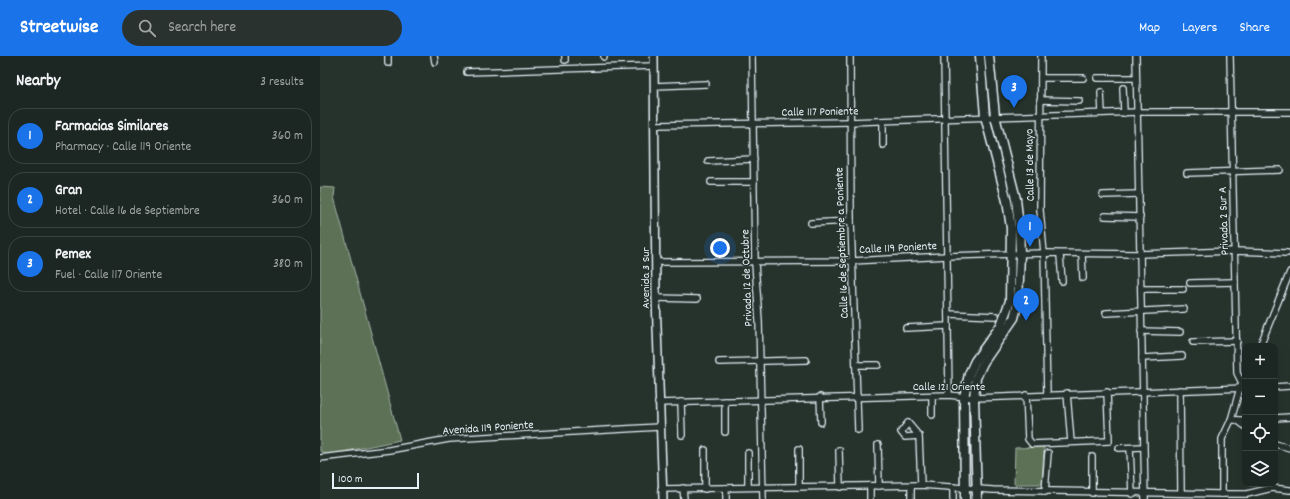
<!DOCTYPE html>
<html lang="en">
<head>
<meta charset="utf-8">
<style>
  body { margin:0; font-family:Dekko,sans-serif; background:#29322f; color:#f1f3f6 }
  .controls { position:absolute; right:12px; bottom:12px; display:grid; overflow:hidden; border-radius:8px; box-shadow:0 4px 16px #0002 }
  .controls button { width:36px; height:36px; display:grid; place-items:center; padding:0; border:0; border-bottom:1px solid #3a4340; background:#1c2622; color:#f1f3f6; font:20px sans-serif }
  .scale { position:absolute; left:12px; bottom:10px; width:87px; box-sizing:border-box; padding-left:4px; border:2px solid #e8f1f8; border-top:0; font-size:11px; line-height:14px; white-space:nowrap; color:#e8f1f8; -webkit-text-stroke:3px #26332d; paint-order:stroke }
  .you { position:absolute; left:400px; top:192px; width:14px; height:14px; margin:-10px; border:3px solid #fff; border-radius:50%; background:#1a73e8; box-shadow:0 0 0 6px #1a73e833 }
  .badge { display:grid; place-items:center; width:26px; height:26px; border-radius:50%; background:#1a73e8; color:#fff; font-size:13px; font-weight:700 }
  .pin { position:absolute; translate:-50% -33px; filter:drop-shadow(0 1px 2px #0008) }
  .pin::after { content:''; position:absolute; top:21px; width:14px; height:12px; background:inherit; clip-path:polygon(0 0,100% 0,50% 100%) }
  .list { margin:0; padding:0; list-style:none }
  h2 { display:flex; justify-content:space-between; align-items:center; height:52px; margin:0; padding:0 16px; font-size:17px }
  h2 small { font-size:13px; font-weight:400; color:#a0a5a5 }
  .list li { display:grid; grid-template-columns:26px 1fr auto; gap:12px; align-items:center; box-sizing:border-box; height:56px; margin:0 8px 8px; padding:0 8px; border:1px solid #3a4340; border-radius:16px }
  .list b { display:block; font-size:15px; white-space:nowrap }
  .list p { margin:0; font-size:13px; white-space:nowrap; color:#a0a5a5 }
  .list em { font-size:13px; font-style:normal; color:#a0a5a5 }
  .icon { flex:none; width:22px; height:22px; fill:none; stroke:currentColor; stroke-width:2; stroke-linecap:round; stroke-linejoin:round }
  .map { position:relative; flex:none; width:970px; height:443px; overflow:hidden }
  header { display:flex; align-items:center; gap:24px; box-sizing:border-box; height:56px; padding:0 20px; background:#1a73e8; color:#fff }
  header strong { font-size:19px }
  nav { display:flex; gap:22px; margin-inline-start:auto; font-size:14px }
  .search { width:280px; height:36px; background:#29322f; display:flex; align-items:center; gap:10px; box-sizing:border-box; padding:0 14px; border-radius:22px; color:#a0a5a5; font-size:15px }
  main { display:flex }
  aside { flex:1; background:#1c2622 }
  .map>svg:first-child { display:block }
  .green { fill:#5b7155; stroke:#a2b1a6 }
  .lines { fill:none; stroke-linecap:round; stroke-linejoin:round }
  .minor-casing { stroke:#e8f1f8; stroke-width:8 }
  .tertiary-casing { stroke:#e8f1f8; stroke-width:10 }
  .secondary-casing { stroke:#e8f1f8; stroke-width:11 }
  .minor { stroke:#26332d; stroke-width:5.5 }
  .tertiary { stroke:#26332d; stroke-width:7 }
  .secondary { stroke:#26332d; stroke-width:8 }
  .labels { text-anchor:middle; stroke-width:3; stroke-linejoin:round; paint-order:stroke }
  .street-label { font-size:12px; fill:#e8f1f8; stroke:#26332d }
</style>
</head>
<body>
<header>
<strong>Streetwise</strong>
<div class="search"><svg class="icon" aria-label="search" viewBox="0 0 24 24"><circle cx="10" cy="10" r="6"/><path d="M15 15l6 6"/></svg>Search here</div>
<nav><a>Map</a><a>Layers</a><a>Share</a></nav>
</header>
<main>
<aside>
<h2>Nearby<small>3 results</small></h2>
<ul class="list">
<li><span class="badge">1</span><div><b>Farmacias Similares</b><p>Pharmacy · Calle 119 Oriente</p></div><em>360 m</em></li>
<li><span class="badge">2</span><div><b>Gran</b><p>Hotel · Calle 16 de Septiembre</p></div><em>360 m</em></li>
<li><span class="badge">3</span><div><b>Pemex</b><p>Fuel · Calle 117 Oriente</p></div><em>380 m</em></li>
</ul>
</aside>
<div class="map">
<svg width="970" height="443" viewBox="0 0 970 443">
  <rect width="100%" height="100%" fill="#26332d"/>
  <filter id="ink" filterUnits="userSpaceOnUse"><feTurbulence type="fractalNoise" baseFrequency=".025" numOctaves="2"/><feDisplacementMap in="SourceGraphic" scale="8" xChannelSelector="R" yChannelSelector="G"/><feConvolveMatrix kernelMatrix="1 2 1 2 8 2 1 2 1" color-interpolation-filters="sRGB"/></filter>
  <g filter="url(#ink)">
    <g class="green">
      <path d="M 0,131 L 15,132 L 14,141 L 80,384 L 8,399 L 0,395 Z"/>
      <path d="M 724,391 L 722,428 L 694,428 L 695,392 Z"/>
    </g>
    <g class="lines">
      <g class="minor-casing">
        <g id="minor">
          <path d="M 114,0 L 115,6"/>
          <path d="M 432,0 L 435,207 L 439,265 L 443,443"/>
          <path d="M 530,0 L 531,165 L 538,374"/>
          <path d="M 624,0 L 629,339"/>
          <path d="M 721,0 L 720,154 L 724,197 L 727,338"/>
          <path d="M 816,0 L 825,443"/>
          <path d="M 910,0 L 917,317 L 922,327"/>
          <path d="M 284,1 L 284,0"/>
          <path d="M 245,4 L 245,0"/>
          <path d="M 68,7 L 68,0"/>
          <path d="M 147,16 L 334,10"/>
          <path d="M 721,22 L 763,22"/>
          <path d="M 777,22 L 816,22"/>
          <path d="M 334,30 L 386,28"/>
          <path d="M 803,32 L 804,57"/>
          <path d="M 781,36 L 782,57"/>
          <path d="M 720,44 L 759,45"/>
          <path d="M 563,65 L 563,89"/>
          <path d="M 335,69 L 529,66 L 818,56 L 970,56"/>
          <path d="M 388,105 L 434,103"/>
          <path d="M 867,117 L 960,114"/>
          <path d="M 391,126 L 434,126"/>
          <path d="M 783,139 L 819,138"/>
          <path d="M 785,160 L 820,161"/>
          <path d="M 491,167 L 531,165"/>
          <path d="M 762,198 L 763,222"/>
          <path d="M 740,199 L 742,225"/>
          <path d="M 337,206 L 532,205 L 627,200 L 724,197 L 819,198 L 915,195 L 967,197"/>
          <path d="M 870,227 L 915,226"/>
          <path d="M 821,233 L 863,233"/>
          <path d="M 336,242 L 377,243"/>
          <path d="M 786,257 L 864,253"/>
          <path d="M 628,258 L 676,260"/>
          <path d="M 586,272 L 628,270"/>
          <path d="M 821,275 L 860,276"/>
          <path d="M 873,286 L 917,285"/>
          <path d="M 940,290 L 970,216"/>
          <path d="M 822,302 L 862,300"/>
          <path d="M 399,306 L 486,304"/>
          <path d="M 536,309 L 558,309"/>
          <path d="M 955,331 L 970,330"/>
          <path d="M 860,334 L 861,437"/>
          <path d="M 747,337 L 751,386"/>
          <path d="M 706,339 L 708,383 L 712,388 L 789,385 L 787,336"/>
          <path d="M 612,340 L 612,359"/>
          <path d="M 500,341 L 501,366"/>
          <path d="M 405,345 L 405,376"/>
          <path d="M 361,346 L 362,379"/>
          <path d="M 338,347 L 629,339 L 654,342 L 925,332"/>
          <path d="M 955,362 L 970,361"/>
          <path d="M 911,364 L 925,364"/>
          <path d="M 917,364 L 925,370"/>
          <path d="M 599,380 L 585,381 L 581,376 L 588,367 L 599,380 L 601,429"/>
          <path d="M 955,388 L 970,392"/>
          <path d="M 558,389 L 559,430"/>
          <path d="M 799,392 L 823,391"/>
          <path d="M 810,392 L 812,438"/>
          <path d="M 479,393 L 479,431"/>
          <path d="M 385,394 L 385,433"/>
          <path d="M 519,394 L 520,431"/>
          <path d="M 772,401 L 772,437"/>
          <path d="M 0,402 L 69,394 L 129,383 L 339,371"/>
          <path d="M 550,430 L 550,443"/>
          <path d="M 428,431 L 428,397"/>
          <path d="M 363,432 L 364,443"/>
          <path d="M 406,432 L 406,443"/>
          <path d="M 341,433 L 601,429 L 673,434 L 902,438 L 927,438 L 952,432 L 970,434"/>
          <path d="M 725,436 L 728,397"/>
          <path d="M 902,438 L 902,383 L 911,364 L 920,332 L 925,322"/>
          <path d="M 591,443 L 591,430"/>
          <path d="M 633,443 L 633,431"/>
        </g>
      </g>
      <g class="tertiary-casing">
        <path id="tertiary" d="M 334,0 L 336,242 L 343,443"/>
      </g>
      <g class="secondary-casing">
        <g id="secondary">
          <path d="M 645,443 L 644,341 L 649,318 L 655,305 L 681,269 L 690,245 L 691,172 L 687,145 L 665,60 L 660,0"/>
          <path d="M 657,443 L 654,342 L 656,322 L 663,307 L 694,262 L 698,246 L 700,198 L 699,171 L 696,143 L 675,60 L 669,0"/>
        </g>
      </g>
      <use href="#minor" class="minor"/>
      <use href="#tertiary" class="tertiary"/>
      <use href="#secondary" class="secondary"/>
    </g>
  </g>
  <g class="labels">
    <g class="street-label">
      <text transform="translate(500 55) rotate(-1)" y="4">Calle 117 Poniente</text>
      <text transform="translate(709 109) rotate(-91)" y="4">Calle 13 de Mayo</text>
      <text transform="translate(903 165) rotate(-92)" y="4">Privada 2 Sur A</text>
      <text transform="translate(521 187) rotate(-92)" y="4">Calle 16 de Septiembre a Poniente</text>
      <text transform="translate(578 191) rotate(-3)" y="4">Calle 119 Poniente</text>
      <text transform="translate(325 222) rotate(-90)" y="4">Avenida 3 Sur</text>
      <text transform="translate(426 222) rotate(-92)" y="4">Privada 12 de Octubre</text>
      <text x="629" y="334">Calle 121 Oriente</text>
      <text transform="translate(168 371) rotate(-4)" y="4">Avenida 119 Poniente</text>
    </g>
  </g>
</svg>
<div class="controls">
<button>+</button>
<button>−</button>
<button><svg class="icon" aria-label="locate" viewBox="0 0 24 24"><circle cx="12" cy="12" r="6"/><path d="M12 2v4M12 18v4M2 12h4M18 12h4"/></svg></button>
<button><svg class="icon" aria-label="layers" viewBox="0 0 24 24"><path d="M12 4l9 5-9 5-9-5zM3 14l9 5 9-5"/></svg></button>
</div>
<div class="scale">100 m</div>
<div class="you"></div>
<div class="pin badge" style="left:710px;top:191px">1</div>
<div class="pin badge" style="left:706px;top:265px">2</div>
<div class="pin badge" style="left:694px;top:52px">3</div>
</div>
</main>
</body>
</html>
